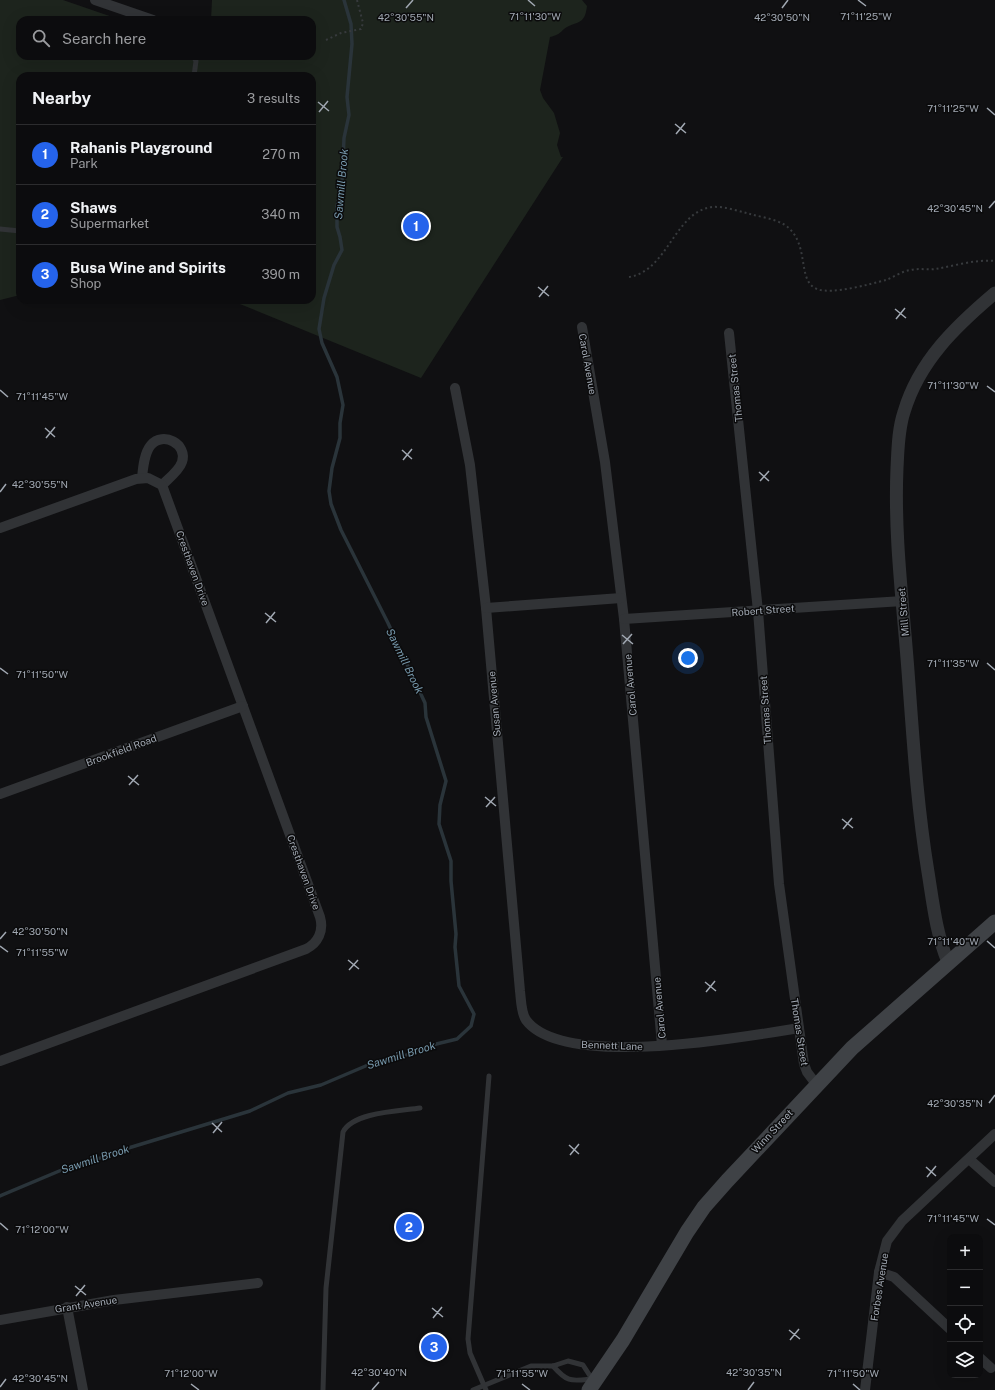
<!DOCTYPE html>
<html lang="en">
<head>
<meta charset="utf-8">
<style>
  body { margin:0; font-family:"Public Sans",sans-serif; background:#1a1a1c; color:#f1f3f6 }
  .controls { position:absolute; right:12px; bottom:12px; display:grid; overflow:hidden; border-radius:8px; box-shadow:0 4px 16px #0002 }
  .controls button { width:36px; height:36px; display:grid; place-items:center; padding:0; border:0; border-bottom:1px solid #2c2c2e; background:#0c0c0e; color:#f1f3f6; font:20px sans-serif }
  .you { position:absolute; left:688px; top:658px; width:14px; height:14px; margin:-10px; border:3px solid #fff; border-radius:50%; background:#1a73e8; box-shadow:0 0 0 6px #1a73e833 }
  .badge { display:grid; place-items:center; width:26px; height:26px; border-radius:50%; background:#2563eb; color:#fff; font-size:13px; font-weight:700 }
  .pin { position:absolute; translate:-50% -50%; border:2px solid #fff; box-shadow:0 1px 4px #0006 }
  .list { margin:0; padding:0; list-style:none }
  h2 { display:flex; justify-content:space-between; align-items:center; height:52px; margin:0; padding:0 16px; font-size:17px }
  h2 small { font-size:13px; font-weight:400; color:#9a9b9e }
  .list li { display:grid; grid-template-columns:26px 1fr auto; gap:12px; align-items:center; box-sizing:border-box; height:60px; padding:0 16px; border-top:1px solid #2c2c2e }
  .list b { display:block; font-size:15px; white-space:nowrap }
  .list p { margin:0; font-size:13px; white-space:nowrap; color:#9a9b9e }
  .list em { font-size:13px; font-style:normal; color:#9a9b9e }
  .icon { flex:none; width:22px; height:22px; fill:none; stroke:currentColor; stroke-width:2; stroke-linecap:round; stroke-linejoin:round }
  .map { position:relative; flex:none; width:995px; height:1390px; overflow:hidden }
  .search { position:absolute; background:#0c0c0e; box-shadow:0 4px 16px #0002; left:16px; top:16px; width:300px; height:44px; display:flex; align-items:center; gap:10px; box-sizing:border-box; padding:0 14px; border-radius:12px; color:#9a9b9e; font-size:15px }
  .panel { position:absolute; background:#0c0c0e; box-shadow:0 4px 16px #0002; left:16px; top:72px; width:300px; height:232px; border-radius:12px }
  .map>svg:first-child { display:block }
  .green { fill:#1d241d }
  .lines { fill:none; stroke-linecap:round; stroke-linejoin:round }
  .stream { stroke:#2a343a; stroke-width:3.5 }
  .path { stroke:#373a3d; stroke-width:2; stroke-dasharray:2 3; stroke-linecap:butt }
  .service { stroke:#313336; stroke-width:5 }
  .minor { stroke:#313336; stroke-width:10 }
  .tertiary { stroke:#313336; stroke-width:13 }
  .secondary { stroke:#3f4246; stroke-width:15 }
  .ticks { fill:none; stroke:#a1a8b2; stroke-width:1.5 }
  .labels { text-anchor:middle; stroke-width:3; stroke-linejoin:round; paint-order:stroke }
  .street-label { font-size:10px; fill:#a1a8b2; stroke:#0b0b0c }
  .water-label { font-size:11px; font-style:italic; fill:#789aae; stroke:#0b0b0c }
  .ticks-label { font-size:10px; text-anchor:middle; fill:#a1a8b2; stroke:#0b0b0c; stroke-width:3; stroke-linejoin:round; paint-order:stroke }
</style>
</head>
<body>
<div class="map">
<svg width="995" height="1390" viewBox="0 0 995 1390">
  <rect width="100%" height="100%" fill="#101012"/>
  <path class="green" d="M 0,0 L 63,0 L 121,20 L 20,20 L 20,56 L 312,56 L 312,20 L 211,20 L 212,0 L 582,0 L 587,6 C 585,21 582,21 569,26 C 560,30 563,34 550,37 L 540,90 L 543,98 L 554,113 L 560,133 L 557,145 L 561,157 L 563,157 L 421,378 L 230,300 L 312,300 L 312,76 L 20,76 L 20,295 L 0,300 Z"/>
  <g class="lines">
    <path class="stream" d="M 0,1196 L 64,1169 L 83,1165 L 112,1153 L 250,1111 L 288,1093 L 321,1085 L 375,1062 L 394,1060 L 428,1046 L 457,1039 L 471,1026 L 474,1014 L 459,986 L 455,947 L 456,934 L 451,881 L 451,861 L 439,824 L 440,805 L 446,781 L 426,717 L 425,703 L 388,623 L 341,530 L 331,504 L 329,491 L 332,468 L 340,438 L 340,423 L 343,405 L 337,377 L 322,343 L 319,329 L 324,298 L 334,265 L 342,250 L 340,237 L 337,227 L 337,206 L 342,184 L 344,138 L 349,115 L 347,97 L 352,44 L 351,24 L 344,0"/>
    <g class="path">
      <path d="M 326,40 L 341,33 L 361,29 L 363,23 L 357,0"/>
      <path d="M 629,277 C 668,271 674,212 712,207 C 724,206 738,211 750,214 C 761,217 775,219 785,225 C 811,243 796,281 817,289 C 832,295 870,284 886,280 C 894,277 902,271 911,270 C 919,268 927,270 935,269 C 954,266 976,259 995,261"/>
    </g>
    <g class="service">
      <path d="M 193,56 L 196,61 L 194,76"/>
      <path d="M 0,229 L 20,231"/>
      <path d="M 553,1366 C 568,1383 571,1381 592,1379"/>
      <path d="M 323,1390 L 326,1288 L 343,1132 C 353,1112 400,1111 420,1108"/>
      <path d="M 473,1390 L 531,1366 L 553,1366 L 568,1361 L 583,1365 L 592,1379"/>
      <path d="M 486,1390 L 470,1353 L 468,1339 L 489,1076"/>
    </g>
    <g class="minor">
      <path d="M 95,0 L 153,20"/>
      <path d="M 582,327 L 605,462 L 624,619 L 662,1045"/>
      <path d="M 729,333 L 758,611 L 779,884 L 804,1064 L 807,1072 L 816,1084"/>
      <path d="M 455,388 L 470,465 L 486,608 L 520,991 C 521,999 521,1013 526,1020 C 563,1070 744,1037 799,1028"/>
      <path d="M 142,478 C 143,468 144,453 151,445 C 163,431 188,444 182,462 C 179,471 168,479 162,485"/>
      <path d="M 0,528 L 136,479 L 148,478 L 162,485 L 320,917 C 324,931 318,943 306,949 L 0,1061"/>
      <path d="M 486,608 L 621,598"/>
      <path d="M 624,619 L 903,601"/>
      <path d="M 0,794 L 243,706"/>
      <path d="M 969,1159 L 995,1182"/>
      <path d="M 879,1272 L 894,1277 L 950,1329"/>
      <path d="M 67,1307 L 83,1390"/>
      <path d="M 0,1320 L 114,1300 L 258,1283"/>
      <path d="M 980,1358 L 991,1368"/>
      <path d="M 865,1390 L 879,1272 L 887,1241 L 902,1221 L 995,1134"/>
    </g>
    <path class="tertiary" d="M 948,962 C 936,933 933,903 928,872 C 917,805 913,738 908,671 C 903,603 894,536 897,468 C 898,450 898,430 904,412 C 919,361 956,326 995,293"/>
    <path class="secondary" d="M 589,1390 L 623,1340 L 687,1232 L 704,1207 L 727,1181 L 852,1048 L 995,922"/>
  </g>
  <path class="ticks" d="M 528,0 L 535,6M 858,0 L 866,6M 406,8 L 413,0M 782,8 L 788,0M 318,102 L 329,111M 987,108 L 995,115M 319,112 L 328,101M 675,124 L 686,133M 676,134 L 685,123M 989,208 L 995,201M 538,287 L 549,296M 539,297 L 548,286M 895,309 L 906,318M 896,319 L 905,308M 987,386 L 995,392M 0,390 L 8,397M 45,428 L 55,437M 46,438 L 55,427M 402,450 L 412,459M 403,460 L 412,449M 759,472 L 769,481M 760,481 L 769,471M 0,492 L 6,484M 265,613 L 276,622M 266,623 L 275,612M 622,635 L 633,644M 623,644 L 632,634M 987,663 L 995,670M 0,668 L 8,674M 128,776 L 139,785M 129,785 L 138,775M 485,797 L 496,806M 486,807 L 495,797M 842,819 L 853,828M 843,829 L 852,818M 0,939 L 6,932M 987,941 L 995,948M 0,946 L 8,952M 348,960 L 359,969M 349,970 L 358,960M 705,982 L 716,991M 706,992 L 715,981M 989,1103 L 995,1095M 212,1123 L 222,1132M 213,1133 L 222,1122M 569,1145 L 579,1154M 570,1155 L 579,1144M 926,1167 L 936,1176M 927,1177 L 936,1166M 987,1219 L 995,1225M 0,1223 L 8,1230M 75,1286 L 86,1295M 76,1296 L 85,1285M 432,1308 L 443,1317M 433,1318 L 442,1307M 789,1330 L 800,1339M 790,1340 L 799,1329M 191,1384 L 199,1390M 522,1384 L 530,1390M 853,1384 L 860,1390M 0,1387 L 6,1379M 372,1390 L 379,1382M 748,1390 L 754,1382"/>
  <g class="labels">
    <g class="street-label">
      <text transform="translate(588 364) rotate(80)" y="4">Carol Avenue</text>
      <text transform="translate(735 388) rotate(-96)" y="4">Thomas Street</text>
      <text transform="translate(193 568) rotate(70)" y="4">Cresthaven Drive</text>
      <text transform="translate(763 610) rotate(-4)" y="4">Robert Street</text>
      <text transform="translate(903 612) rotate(-95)" y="4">Mill Street</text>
      <text transform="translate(630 685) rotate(-95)" y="4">Carol Avenue</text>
      <text transform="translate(494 704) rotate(-95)" y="4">Susan Avenue</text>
      <text transform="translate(765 710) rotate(-94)" y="4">Thomas Street</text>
      <text transform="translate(121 750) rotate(-20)" y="4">Brookfield Road</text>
      <text transform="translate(304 872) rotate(70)" y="4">Cresthaven Drive</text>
      <text transform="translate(659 1008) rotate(-95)" y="4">Carol Avenue</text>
      <text transform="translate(800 1032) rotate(81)" y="4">Thomas Street</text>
      <text transform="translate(612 1045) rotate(2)" y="4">Bennett Lane</text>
      <text transform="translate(772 1131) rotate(-47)" y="4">Winn Street</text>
      <text transform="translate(879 1287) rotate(-81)" y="4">Forbes Avenue</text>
      <text transform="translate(86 1304) rotate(-9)" y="4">Grant Avenue</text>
    </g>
    <g class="water-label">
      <text transform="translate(341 184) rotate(-85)" y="4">Sawmill Brook</text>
      <text transform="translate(405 661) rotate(64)" y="4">Sawmill Brook</text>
      <text transform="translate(401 1055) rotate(-17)" y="4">Sawmill Brook</text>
      <text transform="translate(95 1159) rotate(-18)" y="4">Sawmill Brook</text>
    </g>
  </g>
  <g class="ticks-label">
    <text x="535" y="20">71°11'30"W</text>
    <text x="866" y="20">71°11'25"W</text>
    <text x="406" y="21">42°30'55"N</text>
    <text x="782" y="21">42°30'50"N</text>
    <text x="953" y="112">71°11'25"W</text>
    <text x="955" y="212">42°30'45"N</text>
    <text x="953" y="389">71°11'30"W</text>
    <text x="42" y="400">71°11'45"W</text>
    <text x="40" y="488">42°30'55"N</text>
    <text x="953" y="667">71°11'35"W</text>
    <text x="42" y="678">71°11'50"W</text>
    <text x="40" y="935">42°30'50"N</text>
    <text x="953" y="945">71°11'40"W</text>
    <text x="42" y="956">71°11'55"W</text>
    <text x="955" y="1107">42°30'35"N</text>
    <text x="953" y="1222">71°11'45"W</text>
    <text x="42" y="1233">71°12'00"W</text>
    <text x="379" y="1376">42°30'40"N</text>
    <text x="754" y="1376">42°30'35"N</text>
    <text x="191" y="1377">71°12'00"W</text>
    <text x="522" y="1377">71°11'55"W</text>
    <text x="853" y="1377">71°11'50"W</text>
    <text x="40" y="1382">42°30'45"N</text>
  </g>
</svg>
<div class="controls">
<button>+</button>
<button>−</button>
<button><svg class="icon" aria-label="locate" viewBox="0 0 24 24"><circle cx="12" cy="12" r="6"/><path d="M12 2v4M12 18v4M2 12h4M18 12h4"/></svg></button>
<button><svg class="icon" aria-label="layers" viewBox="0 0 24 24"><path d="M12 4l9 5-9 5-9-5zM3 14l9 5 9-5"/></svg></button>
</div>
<div class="you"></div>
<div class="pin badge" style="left:416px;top:226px">1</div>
<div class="pin badge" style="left:409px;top:1227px">2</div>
<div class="pin badge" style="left:434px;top:1347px">3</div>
<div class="search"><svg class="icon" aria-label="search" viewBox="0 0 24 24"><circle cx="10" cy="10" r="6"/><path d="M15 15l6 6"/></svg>Search here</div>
<section class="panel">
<h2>Nearby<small>3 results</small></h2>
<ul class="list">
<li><span class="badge">1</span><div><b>Rahanis Playground</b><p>Park</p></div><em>270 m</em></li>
<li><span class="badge">2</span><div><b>Shaws</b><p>Supermarket</p></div><em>340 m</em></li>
<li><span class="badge">3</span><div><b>Busa Wine and Spirits</b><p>Shop</p></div><em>390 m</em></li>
</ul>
</section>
</div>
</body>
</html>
